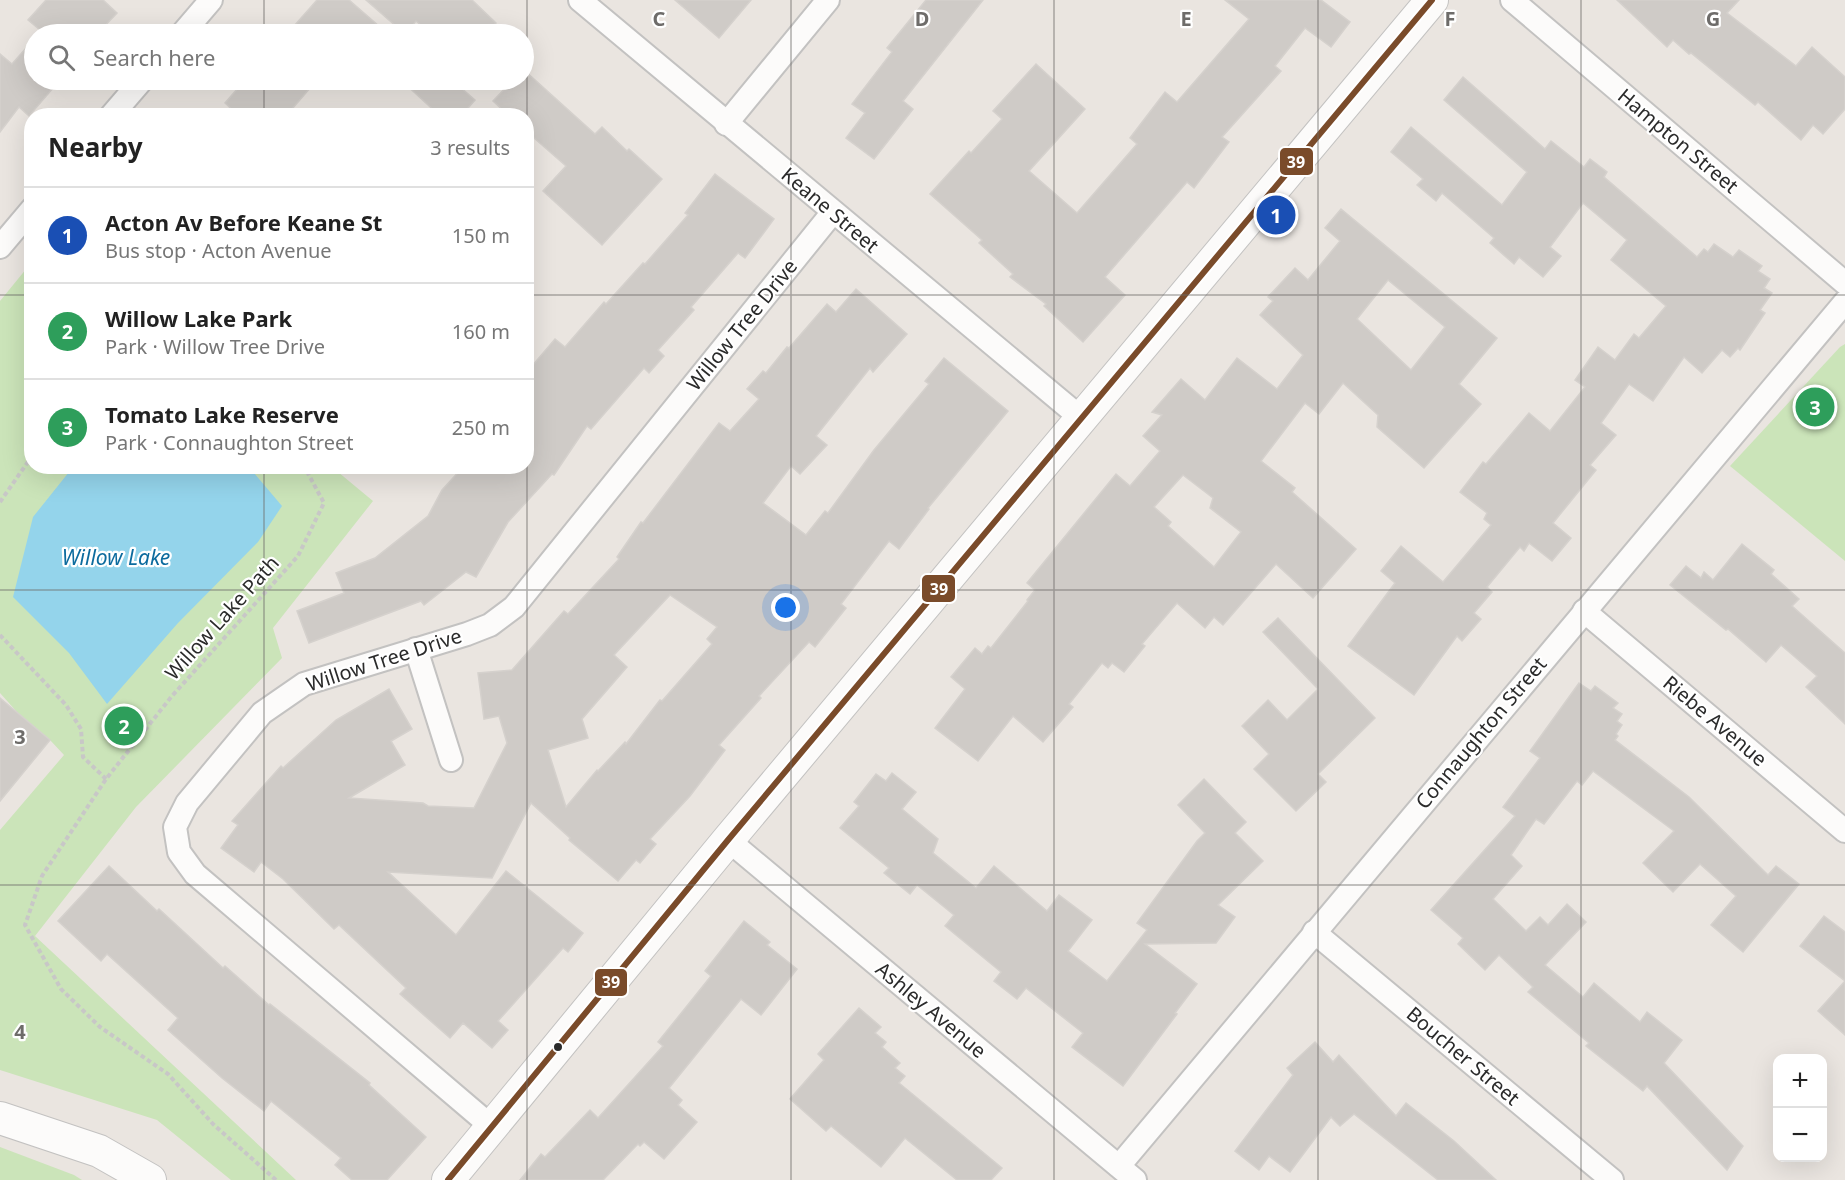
<!DOCTYPE html>
<html lang="en">
<head>
<meta charset="utf-8">
<style>
  body { margin:0; font-family:"Noto Sans",sans-serif; background:#f2f2f2; color:#222 }
  .controls { position:absolute; right:18px; bottom:18px; display:grid; overflow:hidden; border-radius:12px; box-shadow:0 6px 24px #0002 }
  .controls button { width:54px; height:54px; display:grid; place-items:center; padding:0; border:0; border-bottom:2px solid #e0e0e0; background:#fff; color:#222; font:30px sans-serif }
  .you { position:absolute; left:786px; top:608px; width:21px; height:21px; margin:-15px; border:4px solid #fff; border-radius:50%; background:#1a73e8; box-shadow:0 0 0 9px #1a73e833 }
  .badge { display:grid; place-items:center; width:39px; height:39px; border-radius:50%; background:#6e6c6a; color:#fff; font-size:20px; font-weight:700 }
  .pin { position:absolute; translate:-50% -50%; border:3px solid #fff; box-shadow:0 2px 6px #0006 }
  .list { margin:0; padding:0; list-style:none }
  h2 { display:flex; justify-content:space-between; align-items:center; height:78px; margin:0; padding:0 24px; font-size:26px }
  h2 small { font-size:20px; font-weight:400; color:#767676 }
  .list li { display:grid; grid-template-columns:39px 1fr auto; gap:18px; align-items:center; box-sizing:border-box; height:96px; padding:0 24px; border-top:2px solid #e0e0e0 }
  .list b { display:block; font-size:22px; white-space:nowrap }
  .list p { margin:0; font-size:20px; white-space:nowrap; color:#767676 }
  .list em { font-size:20px; font-style:normal; color:#767676 }
  .icon { flex:none; width:33px; height:33px; fill:none; stroke:currentColor; stroke-width:2; stroke-linecap:round; stroke-linejoin:round }
  .map { position:relative; flex:none; width:1845px; height:1180px; overflow:hidden }
  .search { position:absolute; background:#fff; box-shadow:0 6px 24px #0002; left:24px; top:24px; width:510px; height:66px; display:flex; align-items:center; gap:15px; box-sizing:border-box; padding:0 21px; border-radius:33px; color:#767676; font-size:22px }
  .panel { position:absolute; background:#fff; box-shadow:0 6px 24px #0002; left:24px; top:108px; width:510px; height:366px; border-radius:24px }
  .map>svg:first-child { display:block }
  .green { fill:#cbe4b9 }
  .water { fill:#94d4eb }
  .building { fill:#cfcbc7; stroke:#d5d1cd; stroke-width:1.5; fill-rule:evenodd }
  .lines { fill:none; stroke-linecap:round; stroke-linejoin:round }
  .street-casing { stroke:#c3c2c1; stroke-width:26 }
  .secondary-casing { stroke:#c3c2c1; stroke-width:34 }
  .path { stroke:#c8c7c7; stroke-width:4; stroke-dasharray:4.5 3; stroke-linecap:butt }
  .street { stroke:#fcfbfa; stroke-width:22 }
  .secondary { stroke:#fcfbfa; stroke-width:32 }
  .bus-1-casing { stroke:#fff; stroke-width:10 }
  .bus-1 { stroke:#7a4b2a; stroke-width:6 }
  .grid { fill:none; stroke:#6e6c6a; stroke-width:1.5; stroke-opacity:0.55 }
  .bus-dot { fill:#2b2b2b; stroke:#fff; stroke-width:2 }
  .labels { text-anchor:middle; stroke-width:4.5; stroke-linejoin:round; paint-order:stroke }
  .street-label { font-size:20px; fill:#2b2b2b; stroke:#fff }
  .water-label { font-size:21px; font-style:italic; fill:#0c6b9e; stroke:#fff }
  .grid-label { font-size:20px; text-anchor:middle; font-weight:bold; fill:#6e6c6a; stroke:#fff; stroke-width:4.5; stroke-linejoin:round; paint-order:stroke }
  .line-badge { stroke:#fff; stroke-width:2 }
  .badge-label { font-size:16px; text-anchor:middle; font-weight:bold; fill:#fff }
</style>
</head>
<body>
<div class="map">
<svg width="1845" height="1180" viewBox="0 0 1845 1180">
  <rect width="100%" height="100%" fill="#eae5e0"/>
  <g class="green">
    <path d="M 31,263 L 32,466 L 332,467 L 373,501 L 273,628 L 282,658 L 136,807 L 35,936 L 296,1180 L 231,1180 L 157,1120 L 0,1070 L 0,830 L 64,755 L 50,740 L 17,712 L 0,693 L 0,301 Z"/>
    <path d="M 1845,344 L 1845,561 L 1730,466 L 1840,347 Z"/>
    <path d="M 0,1147 L 74,1175 L 82,1180 L 0,1180 Z"/>
  </g>
  <path class="water" d="M 73,467 L 249,467 L 282,506 L 258,542 L 178,623 L 107,704 L 69,653 L 13,597 L 33,517 Z"/>
  <g class="building">
    <path d="M 46,0 L 103,0 L 117,13 L 97,34 L 45,34 L 28,20 Z"/>
    <path d="M 317,0 L 349,0 L 388,34 L 287,34 Z"/>
    <path d="M 366,0 L 472,0 L 496,23 L 485,34 L 431,34 L 416,21 L 405,34 Z"/>
    <path d="M 675,0 L 751,0 L 719,38 Z"/>
    <path d="M 926,0 L 983,0 L 903,101 L 913,109 L 874,159 L 846,138 L 865,113 L 852,104 L 892,52 L 887,48 Z"/>
    <path d="M 1225,0 L 1321,0 L 1350,22 L 1331,47 L 1305,28 L 1275,66 L 1281,71 L 1222,137 L 1229,142 L 1194,188 L 1187,182 L 1105,277 L 1125,295 L 1083,342 L 1044,306 L 1046,304 L 1010,277 L 1013,274 L 979,243 L 982,240 L 930,194 L 969,151 L 971,153 L 1002,119 L 993,111 L 1036,64 L 1085,109 L 1029,171 L 1077,213 L 1137,144 L 1130,138 L 1165,92 L 1177,102 L 1249,19 Z"/>
    <path d="M 1617,0 L 1739,0 L 1727,13 L 1796,66 L 1812,47 L 1845,77 L 1845,109 L 1823,134 L 1813,125 L 1801,140 L 1758,102 L 1755,105 L 1691,53 L 1689,54 L 1673,40 L 1667,47 Z"/>
    <path d="M 34,39 L 34,80 L 60,80 L 29,116 L 19,107 L 0,132 L 0,54 L 12,64 Z"/>
    <path d="M 524,70 L 595,134 L 602,127 L 627,151 L 629,149 L 662,179 L 602,245 L 543,191 L 566,166 L 526,131 L 526,116 L 509,116 L 493,101 L 513,80 L 524,80 Z"/>
    <path d="M 1463,77 L 1545,149 L 1551,141 L 1584,167 L 1590,159 L 1607,172 L 1604,177 L 1697,257 L 1704,249 L 1708,252 L 1714,244 L 1733,257 L 1739,250 L 1762,266 L 1758,271 L 1770,279 L 1764,288 L 1772,293 L 1760,310 L 1765,313 L 1740,350 L 1738,348 L 1730,357 L 1722,350 L 1702,373 L 1684,357 L 1653,401 L 1629,384 L 1601,423 L 1616,435 L 1590,465 L 1596,470 L 1553,523 L 1571,538 L 1552,561 L 1529,543 L 1524,551 L 1520,547 L 1487,587 L 1492,592 L 1474,613 L 1481,619 L 1462,641 L 1457,636 L 1414,695 L 1348,646 L 1395,583 L 1381,571 L 1401,546 L 1443,582 L 1491,525 L 1484,519 L 1487,513 L 1460,492 L 1483,462 L 1486,464 L 1529,413 L 1550,431 L 1585,387 L 1575,380 L 1598,347 L 1615,360 L 1634,334 L 1639,338 L 1666,306 L 1611,260 L 1627,240 L 1583,203 L 1550,247 L 1561,256 L 1543,277 L 1519,257 L 1514,264 L 1490,243 L 1494,238 L 1442,193 L 1436,201 L 1417,185 L 1423,179 L 1391,152 L 1411,127 L 1502,205 L 1527,172 L 1444,100 Z"/>
    <path d="M 245,80 L 317,80 L 286,116 L 239,116 L 225,103 Z"/>
    <path d="M 401,80 L 452,80 L 475,100 L 461,116 L 440,116 Z"/>
    <path d="M 715,174 L 774,219 L 745,258 L 738,253 L 691,307 L 694,310 L 658,350 L 664,356 L 649,373 L 644,368 L 591,429 L 587,426 L 554,475 L 552,474 L 508,522 L 476,577 L 466,572 L 424,605 L 421,601 L 309,643 L 297,611 L 344,593 L 336,573 L 375,558 L 428,516 L 442,490 L 464,466 L 526,466 L 526,373 L 555,339 L 565,347 L 604,302 L 606,304 L 643,263 L 645,264 L 688,215 L 685,213 Z"/>
    <path d="M 1341,209 L 1497,338 L 1459,384 L 1481,404 L 1424,468 L 1377,427 L 1378,415 L 1343,383 L 1319,414 L 1305,403 L 1261,461 L 1295,488 L 1292,492 L 1356,549 L 1313,598 L 1276,564 L 1223,625 L 1214,617 L 1205,628 L 1177,603 L 1142,644 L 1145,646 L 1124,672 L 1112,663 L 1108,668 L 1102,663 L 1069,704 L 1073,707 L 1043,742 L 1013,716 L 978,761 L 935,728 L 965,689 L 951,677 L 975,648 L 982,654 L 988,646 L 991,648 L 1028,601 L 1027,600 L 1035,590 L 1027,583 L 1116,474 L 1130,486 L 1160,451 L 1143,436 L 1162,415 L 1152,412 L 1181,379 L 1205,400 L 1237,358 L 1277,389 L 1303,355 L 1260,315 L 1273,301 L 1268,297 L 1295,268 L 1308,280 L 1340,241 L 1325,228 ZM 1388,280 L 1445,327 L 1411,370 L 1357,319 ZM 1183,475 L 1213,498 L 1210,508 L 1241,532 L 1214,567 L 1168,526 L 1171,522 L 1154,507 Z"/>
    <path d="M 856,289 L 907,334 L 873,372 L 870,368 L 816,436 L 827,445 L 800,474 L 791,466 L 763,503 L 806,535 L 825,511 L 828,513 L 874,450 L 929,384 L 925,381 L 944,358 L 1008,411 L 928,508 L 929,509 L 899,549 L 889,541 L 841,604 L 846,608 L 815,647 L 809,642 L 759,696 L 761,698 L 719,745 L 725,750 L 690,796 L 650,839 L 656,844 L 640,863 L 636,860 L 618,881 L 569,840 L 570,838 L 531,803 L 492,878 L 388,872 L 456,935 L 506,871 L 583,933 L 568,952 L 563,948 L 498,1021 L 508,1030 L 492,1048 L 463,1023 L 450,1038 L 400,994 L 406,988 L 339,925 L 334,929 L 283,879 L 261,862 L 254,872 L 221,848 L 238,825 L 232,821 L 281,766 L 283,768 L 336,720 L 389,689 L 412,729 L 391,741 L 405,765 L 349,798 L 423,803 L 428,806 L 474,808 L 507,743 L 499,716 L 484,719 L 478,673 L 512,670 L 564,611 L 568,614 L 619,559 L 617,557 L 641,522 L 643,523 L 719,423 L 730,431 L 759,399 L 747,389 L 763,371 L 766,373 L 787,347 L 789,348 L 827,304 L 836,312 ZM 670,595 L 717,627 L 707,639 L 712,644 L 662,701 L 660,700 L 626,744 L 625,742 L 598,771 L 597,770 L 566,807 L 548,750 L 588,738 L 582,719 L 627,667 L 614,655 Z"/>
    <path d="M 1742,544 L 1774,570 L 1771,574 L 1799,599 L 1792,606 L 1845,653 L 1845,724 L 1806,687 L 1817,676 L 1781,645 L 1766,662 L 1728,629 L 1726,630 L 1670,585 L 1686,566 L 1701,578 L 1704,572 L 1713,580 Z"/>
    <path d="M 1278,618 L 1375,718 L 1318,774 L 1326,782 L 1296,811 L 1254,769 L 1269,754 L 1242,726 L 1268,700 L 1287,720 L 1318,689 L 1263,632 Z"/>
    <path d="M 1579,683 L 1591,691 L 1595,686 L 1618,703 L 1613,708 L 1622,714 L 1617,721 L 1622,725 L 1616,734 L 1618,736 L 1615,740 L 1689,797 L 1768,875 L 1776,866 L 1799,884 L 1743,952 L 1711,925 L 1736,896 L 1700,864 L 1673,892 L 1643,863 L 1674,831 L 1593,771 L 1582,785 L 1577,781 L 1544,824 L 1536,819 L 1511,855 L 1522,866 L 1493,899 L 1526,931 L 1540,917 L 1548,925 L 1567,904 L 1586,922 L 1545,965 L 1583,997 L 1594,983 L 1640,1022 L 1647,1012 L 1682,1040 L 1664,1063 L 1743,1146 L 1727,1170 L 1647,1086 L 1643,1091 L 1586,1046 L 1589,1043 L 1528,992 L 1533,987 L 1499,955 L 1485,970 L 1458,944 L 1463,938 L 1431,910 L 1515,816 L 1503,807 L 1540,758 L 1530,751 Z"/>
    <path d="M 0,698 L 50,740 L 0,801 Z"/>
    <path d="M 892,773 L 916,792 L 902,809 L 938,839 L 933,853 L 976,888 L 994,866 L 1047,911 L 1059,895 L 1092,920 L 1068,951 L 1107,981 L 1147,930 L 1137,923 L 1197,841 L 1205,833 L 1178,805 L 1204,779 L 1246,822 L 1235,833 L 1263,861 L 1218,905 L 1235,917 L 1216,943 L 1145,944 L 1197,984 L 1175,1013 L 1177,1014 L 1123,1086 L 1072,1047 L 1083,1033 L 1026,988 L 1017,999 L 994,981 L 1001,972 L 945,926 L 954,915 L 917,885 L 910,894 L 884,873 L 889,868 L 840,828 L 859,806 L 854,802 L 876,774 L 886,781 Z"/>
    <path d="M 109,866 L 157,911 L 159,909 L 223,968 L 225,966 L 269,1005 L 270,1004 L 370,1083 L 369,1085 L 426,1137 L 387,1180 L 352,1180 L 335,1165 L 341,1158 L 271,1101 L 264,1111 L 222,1078 L 168,1030 L 178,1018 L 107,954 L 101,961 L 58,921 Z"/>
    <path d="M 1824,916 L 1845,932 L 1845,1035 L 1818,1011 L 1845,981 L 1800,946 Z"/>
    <path d="M 744,921 L 770,942 L 767,945 L 797,969 L 761,1015 L 741,999 L 669,1088 L 682,1100 L 678,1105 L 697,1122 L 664,1159 L 644,1142 L 640,1146 L 638,1144 L 603,1180 L 520,1180 L 541,1154 L 545,1157 L 590,1110 L 598,1118 L 663,1046 L 658,1042 L 711,976 L 705,971 Z"/>
    <path d="M 859,1008 L 881,1027 L 875,1033 L 886,1042 L 882,1047 L 900,1063 L 895,1068 L 905,1076 L 899,1083 L 1002,1168 L 991,1180 L 957,1180 L 905,1138 L 881,1167 L 831,1126 L 826,1131 L 790,1099 L 824,1060 L 818,1054 Z"/>
    <path d="M 1315,1042 L 1333,1062 L 1339,1055 L 1396,1116 L 1406,1103 L 1454,1141 L 1496,1180 L 1438,1180 L 1354,1114 L 1340,1126 L 1331,1117 L 1290,1172 L 1269,1156 L 1259,1170 L 1235,1151 L 1293,1075 L 1287,1068 Z"/>
  </g>
  <g class="lines">
    <g class="street-casing">
      <g id="street">
        <path d="M 580,0 L 1081,418"/>
        <path d="M 1512,0 L 1845,283"/>
        <path d="M 182,34 L 211,0"/>
        <path d="M 111,116 L 142,80"/>
        <path d="M 726,124 L 828,0"/>
        <path d="M 0,247 L 32,209"/>
        <path d="M 1584,611 L 1845,831"/>
        <path d="M 416,649 L 451,760"/>
        <path d="M 728,840 L 1135,1180"/>
        <path d="M 1314,932 L 1612,1180"/>
        <path d="M 492,1127 L 195,874 L 179,852 L 175,827 L 187,803 L 262,713 L 304,684 L 467,634 L 490,625 L 514,607 L 833,212"/>
        <path d="M 1119,1166 L 1845,302"/>
      </g>
    </g>
    <g class="secondary-casing">
      <g id="secondary">
        <path d="M 0,1118 L 99,1151 L 150,1180"/>
        <path d="M 448,1180 L 728,840 L 1432,0"/>
      </g>
    </g>
    <g class="path">
      <path d="M 0,502 L 32,456"/>
      <path d="M 0,635 L 66,705 L 81,729 L 83,757 L 106,779"/>
      <path d="M 276,1180 L 213,1124 L 168,1074 L 100,1027 L 61,989 L 25,925 L 42,876 L 106,779 L 172,696 L 298,556 L 324,503 L 304,466"/>
    </g>
    <use href="#street" class="street"/>
    <use href="#secondary" class="secondary"/>
    <g class="bus-1-casing">
      <path id="bus-1" d="M 448,1180 L 728,840 L 1432,0"/>
    </g>
    <use href="#bus-1" class="bus-1"/>
  </g>
  <path class="grid" d="M 264,0 L 264,34M 527,0 L 527,1180M 791,0 L 791,1180M 1054,0 L 1054,1180M 1318,0 L 1318,1180M 1581,0 L 1581,1180M 264,80 L 264,116M 0,295 L 32,295M 526,295 L 1845,295M 264,466 L 264,1180M 0,590 L 1845,590M 0,885 L 1845,885"/>
  <circle class="bus-dot" cx="558" cy="1047" r="5"/>
  <g class="labels">
    <g class="street-label">
      <text transform="translate(1678 141) rotate(40)" y="7">Hampton Street</text>
      <text transform="translate(830 210) rotate(40)" y="7">Keane Street</text>
      <text transform="translate(742 325) rotate(-51)" y="7">Willow Tree Drive</text>
      <text transform="translate(222 618) rotate(-48)" y="7">Willow Lake Path</text>
      <text transform="translate(384 660) rotate(-18)" y="7">Willow Tree Drive</text>
      <text transform="translate(1715 721) rotate(40)" y="7">Riebe Avenue</text>
      <text transform="translate(1481 733) rotate(-50)" y="7">Connaughton Street</text>
      <text transform="translate(931 1010) rotate(40)" y="7">Ashley Avenue</text>
      <text transform="translate(1463 1056) rotate(40)" y="7">Boucher Street</text>
    </g>
    <g class="water-label">
      <text x="116" y="565">Willow Lake</text>
    </g>
  </g>
  <g class="grid-label">
    <text x="659" y="26">C</text>
    <text x="922" y="26">D</text>
    <text x="1186" y="26">E</text>
    <text x="1450" y="26">F</text>
    <text x="1713" y="26">G</text>
    <text x="20" y="744">3</text>
    <text x="20" y="1039">4</text>
  </g>
  <g class="line-badge">
    <rect x="1279" y="147" width="35" height="29" rx="6" fill="#7a4b2a"/>
    <rect x="921" y="574" width="35" height="29" rx="6" fill="#7a4b2a"/>
    <rect x="594" y="968" width="34" height="29" rx="6" fill="#7a4b2a"/>
  </g>
  <g class="badge-label">
    <text x="1296" y="168">39</text>
    <text x="939" y="595">39</text>
    <text x="611" y="988">39</text>
  </g>
</svg>
<div class="controls">
<button>+</button>
<button>−</button>
</div>
<div class="you"></div>
<div class="pin badge" style="left:1276px;top:215px;background:#1a4fb4">1</div>
<div class="pin badge" style="left:124px;top:726px;background:#2e9e5b">2</div>
<div class="pin badge" style="left:1815px;top:407px;background:#2e9e5b">3</div>
<div class="search"><svg class="icon" aria-label="search" viewBox="0 0 24 24"><circle cx="10" cy="10" r="6"/><path d="M15 15l6 6"/></svg>Search here</div>
<section class="panel">
<h2>Nearby<small>3 results</small></h2>
<ul class="list">
<li><span class="badge" style="background:#1a4fb4">1</span><div><b>Acton Av Before Keane St</b><p>Bus stop · Acton Avenue</p></div><em>150 m</em></li>
<li><span class="badge" style="background:#2e9e5b">2</span><div><b>Willow Lake Park</b><p>Park · Willow Tree Drive</p></div><em>160 m</em></li>
<li><span class="badge" style="background:#2e9e5b">3</span><div><b>Tomato Lake Reserve</b><p>Park · Connaughton Street</p></div><em>250 m</em></li>
</ul>
</section>
</div>
</body>
</html>
